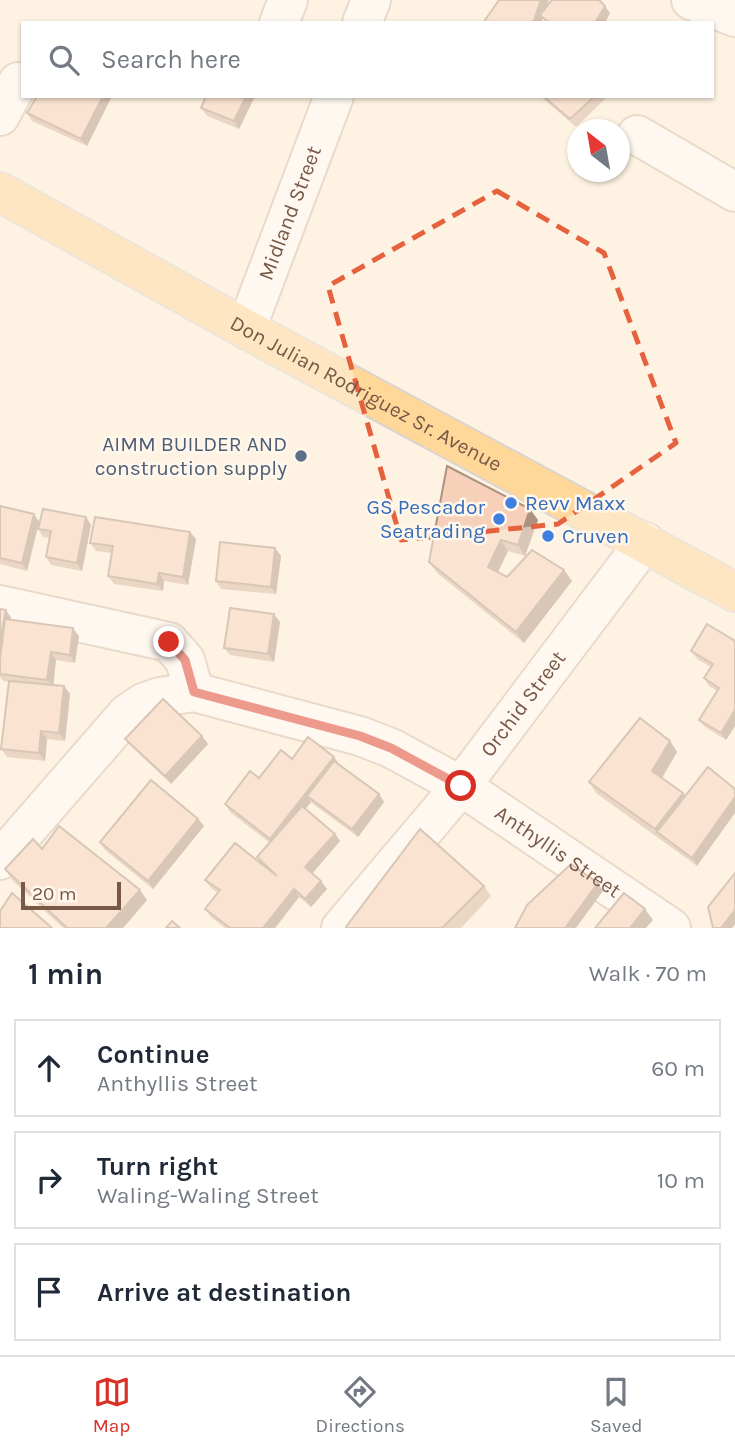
<!DOCTYPE html>
<html lang="en">
<head>
<meta charset="utf-8">
<style>
  body { margin:0; font-family:Karla,sans-serif; background:#f6f6f7; color:#1f2937 }
  .compass { position:absolute; left:567px; top:119px; width:63px; height:63px; border-radius:50%; background:#fff; box-shadow:0 2px 5px #0004; rotate:329deg }
  .scale { position:absolute; left:21px; bottom:18px; width:100px; box-sizing:border-box; padding-left:7px; border:4px solid #785847; border-top:0; font-size:19px; line-height:24px; white-space:nowrap; color:#785847; -webkit-text-stroke:5px #fff7eb; paint-order:stroke }
  .stop { position:absolute; width:21px; height:21px; margin:-16px; border:5px solid #d93025; border-radius:50%; background:#fff }
  .stop.end { background:#d93025; border-color:#fff; box-shadow:0 2px 7px #0008 }
  .list { margin:0; padding:0; list-style:none }
  h2 { display:flex; justify-content:space-between; align-items:center; height:91px; margin:0; padding:0 28px; font-size:30px }
  h2 small { font-size:23px; font-weight:400; color:#747a83 }
  .list li { display:grid; grid-template-columns:46px 1fr auto; gap:21px; align-items:center; box-sizing:border-box; height:98px; margin:0 14px 14px; padding:0 14px; border:2px solid #e0e1e3; border-radius:0px }
  .list b { display:block; font-size:26px; white-space:nowrap }
  .list p { margin:0; font-size:23px; white-space:nowrap; color:#747a83 }
  .list em { font-size:23px; font-style:normal; color:#747a83 }
  .icon { flex:none; width:38px; height:38px; fill:none; stroke:currentColor; stroke-width:2; stroke-linecap:round; stroke-linejoin:round }
  .map { position:relative; flex:none; width:735px; height:928px; overflow:hidden }
  .search { position:absolute; background:#fff; box-shadow:0 2px 5px #0004; left:21px; right:21px; top:21px; height:77px; display:flex; align-items:center; gap:18px; box-sizing:border-box; padding:0 24px; border-radius:0px; color:#747a83; font-size:26px }
  .sheet { height:427px; background:#fff }
  nav { display:flex; justify-content:space-around; align-items:center; box-sizing:border-box; height:98px; border-top:2px solid #e0e1e3; background:#fff; font-size:19px; color:#747a83 }
  nav a { display:grid; justify-items:center; gap:4px }
  nav .on { color:#d93025 }
  .map>svg:first-child { display:block }
  .lines { fill:none; stroke-linecap:round; stroke-linejoin:round }
  .minor-casing { stroke:#d2bcab; stroke-width:42 }
  .major-casing { stroke:#dcd4cf; stroke-width:42 }
  .minor { stroke:#fff; stroke-width:38 }
  .major { stroke:#ffd899; stroke-width:38 }
  .wall { fill:#d4b39e }
  .shaded-wall { fill:#ac9281 }
  .building { fill:#f6d0b8; stroke:#ac9281; stroke-width:2 }
  .route { stroke:#d93025; stroke-width:9 }
  .marked { fill:none; stroke:#e6623f; stroke-width:5; stroke-dasharray:14 9; stroke-linejoin:round }
  .service-dot { fill:#5c6f8a; stroke:#fff7eb; stroke-width:2.5 }
  .shop-dot { fill:#3f7fe0; stroke:#fff7eb; stroke-width:2.5 }
  .labels { text-anchor:middle; stroke-width:5; stroke-linejoin:round; paint-order:stroke }
  .street-label { font-size:21px; fill:#785847; stroke:#fff7eb }
  .service-label { font-size:21px; fill:#4e5e75; stroke:#fff7eb; text-anchor:end }
  .shop-label { font-size:21px; fill:#366cbe; stroke:#fff7eb; text-anchor:start }
</style>
</head>
<body>
<div class="map">
<svg width="735" height="928" viewBox="0 0 735 928">
  <rect width="100%" height="100%" fill="#fef3e3"/>
  <g class="lines">
    <g class="minor-casing">
      <g id="minor">
        <path d="M 691,0 L 735,17"/>
        <path d="M 279,23 L 288,0"/>
        <path d="M 362,23 L 371,0"/>
        <path d="M 0,116 L 18,82"/>
        <path d="M 637,135 L 735,192"/>
        <path id="s1" d="M 246,329 L 334,96"/>
        <path d="M 0,605 L 169,642 L 185,660 L 194,692"/>
        <path id="s2" d="M 0,860 L 127,714 L 143,703 L 160,697 L 194,692 L 360,736 L 391,748 L 461,786 L 671,928"/>
        <path id="s3" d="M 341,928 L 461,786 L 645,542"/>
      </g>
    </g>
    <g class="major-casing">
      <g id="major">
        <path id="s4" d="M 0,192 L 246,329 L 735,592"/>
      </g>
    </g>
    <use href="#minor" class="minor"/>
    <use href="#major" class="major"/>
  </g>
  <g class="wall">
    <path d="M 112,96 L 87,146 L 32,121 L 27,113 Z"/>
    <path d="M 255,96 L 239,129 L 207,116 L 201,108 Z"/>
    <path d="M 540,96 L 608,96 L 576,127 Z"/>
    <path d="M 0,506 L 34,514 L 39,522 L 27,571 L 0,564 Z"/>
    <path d="M 86,517 L 91,525 L 82,571 L 51,565 L 46,557 L 50,538 L 43,537 L 38,529 Z"/>
    <path d="M 538,520 L 525,556 L 508,551 L 498,572 L 507,577 L 564,570 L 572,581 L 524,643 L 437,573 L 429,562 Z"/>
    <path d="M 196,539 L 188,585 L 164,581 L 163,591 L 114,584 L 108,576 L 112,553 L 96,551 L 90,543 Z"/>
    <path d="M 275,548 L 281,556 L 276,594 L 221,589 L 216,581 Z"/>
    <path d="M 0,609 L 6,610 L 11,618 L 11,620 L 79,636 L 75,663 L 56,660 L 53,685 L 70,694 L 65,741 L 47,739 L 45,761 L 7,757 L 1,749 L 9,682 L 3,681 L 0,677 Z"/>
    <path d="M 280,622 L 274,662 L 230,655 L 224,648 Z"/>
    <path d="M 735,641 L 735,726 L 726,740 L 705,727 L 699,720 L 717,691 L 709,686 L 704,678 L 711,667 L 697,659 L 691,651 Z"/>
    <path d="M 125,739 L 208,744 L 171,784 L 131,746 Z"/>
    <path d="M 670,741 L 677,752 L 662,778 L 683,793 L 685,797 L 697,866 L 596,793 L 589,782 Z"/>
    <path d="M 292,759 L 340,765 L 379,794 L 384,802 L 358,837 L 313,804 L 311,802 L 305,809 L 335,834 L 340,841 L 312,873 L 327,889 L 311,907 L 299,897 L 275,928 L 225,928 L 211,917 L 205,909 L 218,893 L 211,888 L 205,880 L 262,864 L 257,857 L 270,843 L 230,812 L 225,804 L 259,778 Z"/>
    <path d="M 198,819 L 204,826 L 153,889 L 105,850 L 100,842 Z"/>
    <path d="M 42,849 L 147,900 L 123,928 L 63,928 L 12,880 L 5,869 Z"/>
    <path d="M 484,886 L 491,896 L 461,928 L 347,928 Z"/>
  </g>
  <g class="shaded-wall">
    <path d="M 541,0 L 549,0 L 543,18 L 540,15 L 543,19 L 541,23 L 533,23 Z"/>
    <path d="M 605,6 L 610,13 L 605,23 L 595,23 Z"/>
    <path d="M 103,96 L 112,96 L 87,146 L 81,139 Z"/>
    <path d="M 246,96 L 255,96 L 239,129 L 234,121 Z"/>
    <path d="M 530,509 L 538,520 L 525,556 L 518,545 Z"/>
    <path d="M 34,514 L 39,522 L 27,571 L 22,563 Z"/>
    <path d="M 86,517 L 91,525 L 82,571 L 77,563 Z"/>
    <path d="M 190,532 L 196,539 L 188,585 L 183,577 Z"/>
    <path d="M 501,540 L 508,551 L 495,578 L 488,567 Z"/>
    <path d="M 275,548 L 281,556 L 276,594 L 271,587 Z"/>
    <path d="M 564,570 L 572,581 L 524,643 L 516,632 Z"/>
    <path d="M 159,573 L 164,581 L 163,591 L 157,584 Z"/>
    <path d="M 6,610 L 11,618 L 1,674 L 0,641 Z"/>
    <path d="M 274,614 L 280,622 L 274,662 L 268,654 Z"/>
    <path d="M 73,628 L 79,636 L 75,663 L 70,655 Z"/>
    <path d="M 51,652 L 56,660 L 53,688 L 47,680 Z"/>
    <path d="M 64,686 L 70,694 L 65,741 L 59,733 Z"/>
    <path d="M 735,710 L 735,726 L 726,740 L 721,733 Z"/>
    <path d="M 41,731 L 47,739 L 45,761 L 39,753 Z"/>
    <path d="M 202,736 L 208,744 L 171,784 L 165,776 Z"/>
    <path d="M 670,741 L 677,752 L 660,781 L 652,771 Z"/>
    <path d="M 334,757 L 340,765 L 307,796 L 311,802 L 276,847 L 270,839 Z"/>
    <path d="M 683,793 L 691,804 L 657,832 L 655,829 Z"/>
    <path d="M 379,794 L 384,802 L 358,837 L 352,829 Z"/>
    <path d="M 735,797 L 735,813 L 697,866 L 692,858 Z"/>
    <path d="M 198,819 L 204,826 L 153,889 L 148,881 Z"/>
    <path d="M 335,834 L 340,841 L 311,875 L 305,867 Z"/>
    <path d="M 321,881 L 327,889 L 311,907 L 305,899 Z"/>
    <path d="M 598,883 L 603,891 L 576,928 L 565,928 Z"/>
    <path d="M 294,889 L 299,897 L 275,928 L 263,928 Z"/>
    <path d="M 140,890 L 147,900 L 123,928 L 106,928 Z"/>
    <path d="M 645,909 L 653,920 L 646,928 L 630,928 Z"/>
    <path d="M 735,910 L 735,924 L 732,928 L 721,928 Z"/>
  </g>
  <g class="building">
    <path d="M 499,0 L 541,0 L 533,23 L 483,23 Z"/>
    <path d="M 552,0 L 599,0 L 605,6 L 595,23 L 549,23 L 540,15 Z"/>
    <path d="M 37,96 L 103,96 L 81,139 L 27,113 Z"/>
    <path d="M 206,96 L 246,96 L 234,121 L 201,108 Z"/>
    <path d="M 543,96 L 595,96 L 570,119 Z"/>
    <path d="M 447,466 L 530,509 L 518,545 L 501,540 L 488,567 L 507,577 L 532,550 L 564,570 L 516,632 L 429,562 Z"/>
    <path d="M 0,506 L 34,514 L 22,563 L 0,558 Z"/>
    <path d="M 43,509 L 86,517 L 77,563 L 46,557 L 51,531 L 38,529 Z"/>
    <path d="M 95,517 L 190,532 L 183,577 L 159,573 L 157,584 L 108,576 L 113,546 L 90,543 Z"/>
    <path d="M 220,542 L 275,548 L 271,587 L 216,581 Z"/>
    <path d="M 230,608 L 274,614 L 268,654 L 224,648 Z"/>
    <path d="M 0,609 L 6,610 L 0,641 Z"/>
    <path d="M 5,619 L 73,628 L 70,655 L 51,652 L 47,680 L 0,674 L 0,659 Z"/>
    <path d="M 707,624 L 735,641 L 735,710 L 721,733 L 699,720 L 719,688 L 704,678 L 713,664 L 691,651 Z"/>
    <path d="M 9,681 L 64,686 L 59,733 L 41,731 L 39,753 L 1,749 Z"/>
    <path d="M 163,699 L 202,736 L 165,776 L 125,739 Z"/>
    <path d="M 640,718 L 670,741 L 652,771 L 683,793 L 655,829 L 589,782 Z"/>
    <path d="M 308,737 L 334,757 L 270,839 L 225,804 L 250,771 L 259,778 L 281,750 L 292,759 Z"/>
    <path d="M 334,761 L 379,794 L 352,829 L 307,796 Z"/>
    <path d="M 708,767 L 735,789 L 735,797 L 692,858 L 657,832 Z"/>
    <path d="M 151,780 L 198,819 L 148,881 L 100,842 Z"/>
    <path d="M 302,806 L 335,834 L 305,867 L 321,881 L 305,899 L 294,889 L 263,928 L 230,928 L 205,909 L 220,890 L 205,880 L 235,843 L 277,876 L 257,857 Z"/>
    <path d="M 59,826 L 140,890 L 106,928 L 67,928 L 5,869 L 33,839 L 42,849 Z"/>
    <path d="M 420,829 L 484,886 L 442,928 L 347,928 L 346,927 Z"/>
    <path d="M 571,864 L 598,883 L 565,928 L 515,928 L 527,905 Z"/>
    <path d="M 735,873 L 735,910 L 721,928 L 713,928 L 708,907 Z"/>
    <path d="M 12,893 L 52,928 L 0,928 L 0,911 Z"/>
    <path d="M 624,893 L 645,909 L 630,928 L 595,928 Z"/>
    <path d="M 172,921 L 180,928 L 166,928 Z"/>
  </g>
  <g class="lines">
    <path class="route" d="M 169,642 L 185,660 L 194,692 L 360,736 L 391,748 L 461,786"/>
  </g>
  <path d="M0 0H735V928H0ZM 497,191 L 604,253 L 676,443 L 558,524 L 401,540 L 328,286 Z" fill="#fef3e3" fill-opacity=".55" fill-rule="evenodd"/>
  <path class="marked" d="M 497,191 L 604,253 L 676,443 L 558,524 L 401,540 L 328,286 Z"/>
  <circle class="service-dot" cx="301" cy="456" r="7"/>
  <g class="shop-dot">
    <circle cx="511" cy="503" r="7"/>
    <circle cx="499" cy="519" r="7"/>
    <circle cx="548" cy="536" r="7"/>
  </g>
  <g class="labels">
    <g class="street-label">
      <text dy="7" stroke="none"><textPath href="#s1" startOffset="124">Midland Street</textPath></text>
      <text dy="7" stroke="none"><textPath href="#s4" startOffset="418">Don Julian Rodriguez Sr. Avenue</textPath></text>
      <text dy="7" stroke="none"><textPath href="#s3" startOffset="289">Orchid Street</textPath></text>
      <text dy="7" stroke="none"><textPath href="#s2" startOffset="667">Anthyllis Street</textPath></text>
    </g>
    <g class="service-label">
      <text x="287" y="451">AIMM BUILDER AND<tspan x="287" dy="24">construction supply</tspan></text>
    </g>
    <g class="shop-label">
      <text x="525" y="510">Revv Maxx</text>
      <text x="485" y="514" text-anchor="end">GS Pescador<tspan x="485" dy="24">Seatrading</tspan></text>
      <text x="562" y="543">Cruven</text>
    </g>
  </g>
</svg>
<svg class="compass" viewBox="-18 -18 36 36"><path d="M0-13l5 13h-10z" fill="#e53935"/><path d="M0 13l5-13h-10z" fill="#747a83"/></svg>
<div class="scale">20 m</div>
<div class="stop" style="left:461px;top:786px"></div>
<div class="stop end" style="left:169px;top:642px"></div>
<div class="search"><svg class="icon" aria-label="search" viewBox="0 0 24 24"><circle cx="10" cy="10" r="6"/><path d="M15 15l6 6"/></svg>Search here</div>
</div>
<section class="sheet">
<h2>1 min<small>Walk · 70 m</small></h2>
<ul class="list">
<li><svg class="icon" aria-label="ahead" viewBox="0 0 24 24"><path d="M12 20V5M6 11l6-6 6 6"/></svg><div><b>Continue</b><p>Anthyllis Street</p></div><em>60 m</em></li>
<li><svg class="icon" aria-label="right" viewBox="0 0 24 24"><path d="M7 20v-9h11M14 6l5 5-5 5"/></svg><div><b>Turn right</b><p>Waling-Waling Street</p></div><em>10 m</em></li>
<li><svg class="icon" aria-label="arrive" viewBox="0 0 24 24"><path d="M6 21V4h12l-3 4 3 4H6"/></svg><div><b>Arrive at destination</b></div></li>
</ul>
</section>
<nav>
<a class="on"><svg class="icon" aria-label="map" viewBox="0 0 24 24"><path d="M3 6l6-2 6 2 6-2v14l-6 2-6-2-6 2zM9 4v14M15 6v14"/></svg>Map</a>
<a><svg class="icon" aria-label="directions" viewBox="0 0 24 24"><path d="M12 3l9 9-9 9-9-9zM9 14v-3h6M13 9l2 2-2 2"/></svg>Directions</a>
<a><svg class="icon" aria-label="saved" viewBox="0 0 24 24"><path d="M7 4h10v16l-5-4-5 4z"/></svg>Saved</a>
</nav>
</body>
</html>
